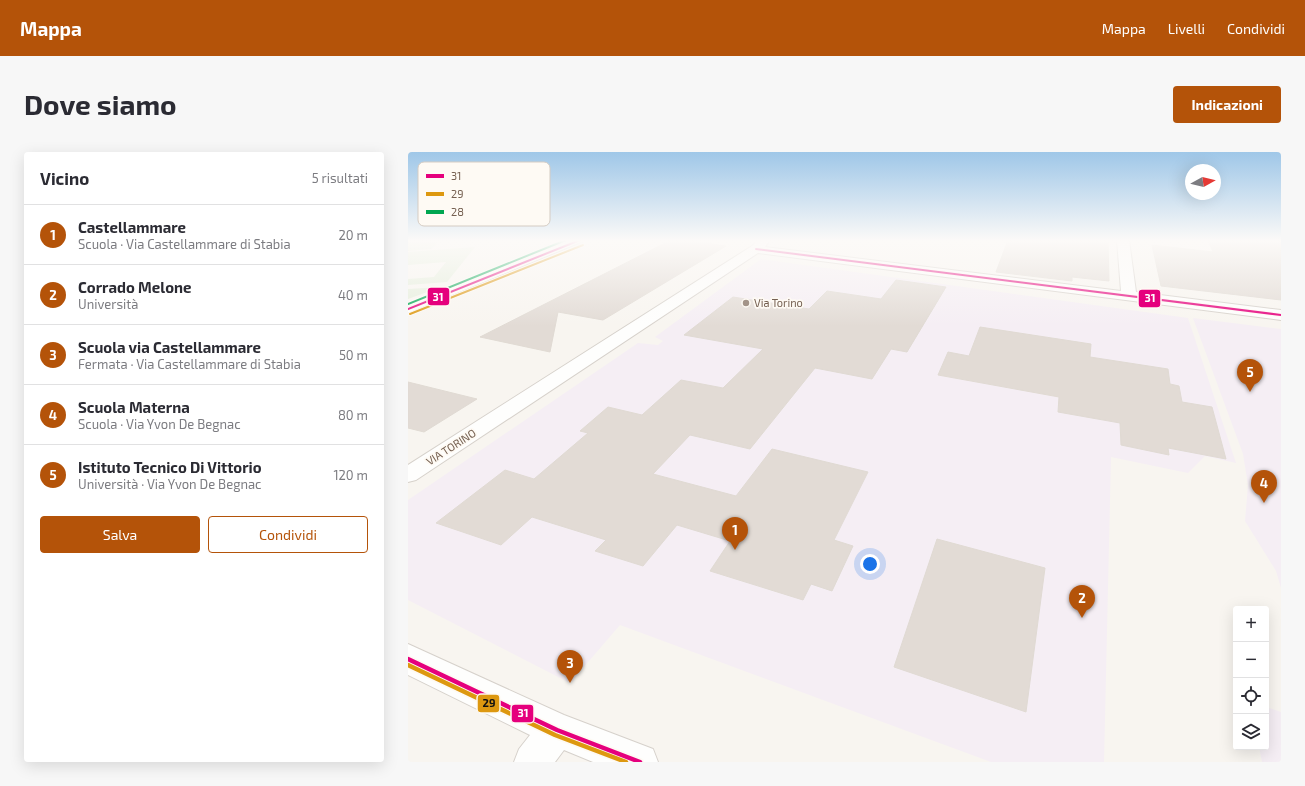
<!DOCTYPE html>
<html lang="it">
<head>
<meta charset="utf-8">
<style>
  body { margin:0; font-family:"Exo 2",sans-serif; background:#f7f7f7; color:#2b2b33 }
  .controls { position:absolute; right:12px; bottom:12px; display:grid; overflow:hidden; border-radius:4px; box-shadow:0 4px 16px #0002 }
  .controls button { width:36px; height:36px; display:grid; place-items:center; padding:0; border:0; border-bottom:1px solid #e1e1e2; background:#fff; color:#2b2b33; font:20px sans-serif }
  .compass { position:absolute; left:777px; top:12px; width:36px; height:36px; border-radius:50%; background:#fff; box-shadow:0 4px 16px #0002; rotate:82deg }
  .you { position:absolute; left:462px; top:412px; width:14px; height:14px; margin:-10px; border:3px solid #fff; border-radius:50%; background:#1a73e8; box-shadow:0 0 0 6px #1a73e833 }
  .badge { display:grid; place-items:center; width:26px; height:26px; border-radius:50%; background:#b45309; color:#fff; font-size:13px; font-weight:700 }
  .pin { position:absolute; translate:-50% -33px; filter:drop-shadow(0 1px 2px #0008) }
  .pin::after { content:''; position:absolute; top:21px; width:14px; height:12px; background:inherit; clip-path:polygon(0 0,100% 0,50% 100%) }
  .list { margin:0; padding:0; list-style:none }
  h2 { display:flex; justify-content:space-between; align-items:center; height:52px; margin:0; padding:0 16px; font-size:17px }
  h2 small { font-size:13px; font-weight:400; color:#7c7c81 }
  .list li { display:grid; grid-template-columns:26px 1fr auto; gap:12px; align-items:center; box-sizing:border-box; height:60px; padding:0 16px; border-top:1px solid #e1e1e2 }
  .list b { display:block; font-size:15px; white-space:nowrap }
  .list p { margin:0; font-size:13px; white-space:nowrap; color:#7c7c81 }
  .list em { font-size:13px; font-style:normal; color:#7c7c81 }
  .actions { display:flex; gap:8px; padding:12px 16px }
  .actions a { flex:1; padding:9px 0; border:1px solid #b45309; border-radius:4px; text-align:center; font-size:14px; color:#b45309 }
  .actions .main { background:#b45309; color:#fff }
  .icon { flex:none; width:22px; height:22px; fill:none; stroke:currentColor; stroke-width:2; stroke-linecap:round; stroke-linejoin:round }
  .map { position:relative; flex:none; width:873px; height:610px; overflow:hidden; border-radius:4px }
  header { display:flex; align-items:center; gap:24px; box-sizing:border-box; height:56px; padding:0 20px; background:#b45309; color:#fff }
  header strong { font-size:19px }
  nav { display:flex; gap:22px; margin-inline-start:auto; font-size:14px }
  .intro { display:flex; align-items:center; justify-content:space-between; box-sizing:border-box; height:96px; padding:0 24px }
  h1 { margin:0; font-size:28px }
  .button { padding:10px 18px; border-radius:4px; background:#b45309; color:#fff; font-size:14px; font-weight:700 }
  main { display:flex; gap:24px; padding:0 24px }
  aside { flex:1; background:#fff; border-radius:4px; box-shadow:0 4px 16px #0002 }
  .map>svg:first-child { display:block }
  .education { fill:#f5eef4 }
  .green { fill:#e5eedc }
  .building { fill:#e2dbd5; stroke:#e0dad3 }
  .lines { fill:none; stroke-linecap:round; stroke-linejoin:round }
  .minor-casing { stroke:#d6d1cb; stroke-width:2 }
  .minor { fill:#fefefd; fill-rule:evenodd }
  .bus-1-far1-casing { stroke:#fefaf4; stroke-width:4 }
  .bus-1-casing { stroke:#fefaf4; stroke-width:8 }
  .bus-2-far1-casing { stroke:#fefaf4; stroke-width:4 }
  .bus-2-casing { stroke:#fefaf4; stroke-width:8 }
  .bus-3-casing { stroke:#fefaf4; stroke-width:4 }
  .bus-1-far1 { stroke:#e5007d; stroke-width:2 }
  .bus-1 { stroke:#e5007d; stroke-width:4.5 }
  .bus-2-far1 { stroke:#dd9810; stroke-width:2 }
  .bus-2 { stroke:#dd9810; stroke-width:4.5 }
  .bus-3 { stroke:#00a651; stroke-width:2 }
  .poi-dot { fill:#a39489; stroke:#fefaf4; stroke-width:1.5 }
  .labels { text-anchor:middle; stroke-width:3.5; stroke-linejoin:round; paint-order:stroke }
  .far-poi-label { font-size:11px; fill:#756051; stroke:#fefaf4; text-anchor:start }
  .far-street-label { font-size:11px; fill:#756051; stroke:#fefaf4 }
  .key { fill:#fefaf4; stroke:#d5ccc3; stroke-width:1 }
  .key-label { font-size:11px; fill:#756051 }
  .line-badge { stroke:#fefaf4; stroke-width:1.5 }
  .badge-label { font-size:11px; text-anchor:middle; font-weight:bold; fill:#fff }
  .pale-badge-label { font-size:11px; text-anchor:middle; font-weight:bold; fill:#111 }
</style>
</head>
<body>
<header>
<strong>Mappa</strong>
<nav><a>Mappa</a><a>Livelli</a><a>Condividi</a></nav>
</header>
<div class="intro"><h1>Dove siamo</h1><a class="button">Indicazioni</a></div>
<main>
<aside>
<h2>Vicino<small>5 risultati</small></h2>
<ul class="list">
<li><span class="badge">1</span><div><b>Castellammare</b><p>Scuola · Via Castellammare di Stabia</p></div><em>20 m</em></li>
<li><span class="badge">2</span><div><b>Corrado Melone</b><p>Università</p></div><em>40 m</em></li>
<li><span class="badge">3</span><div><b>Scuola via Castellammare</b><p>Fermata · Via Castellammare di Stabia</p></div><em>50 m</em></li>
<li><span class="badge">4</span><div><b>Scuola Materna</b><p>Scuola · Via Yvon De Begnac</p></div><em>80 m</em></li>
<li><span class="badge">5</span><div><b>Istituto Tecnico Di Vittorio</b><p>Università · Via Yvon De Begnac</p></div><em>120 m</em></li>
</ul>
<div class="actions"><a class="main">Salva</a><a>Condividi</a></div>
</aside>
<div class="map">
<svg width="873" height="610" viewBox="0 0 873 610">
  <rect width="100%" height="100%" fill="#f8f5f0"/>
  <g class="education">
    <path d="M 353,107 L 780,166 L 828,311 L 797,304 L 780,321 L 703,305 L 696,610 L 583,610 L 212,473 L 162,531 L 0,448 L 0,348 L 230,191 L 250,193 L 255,189 L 247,185 Z"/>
    <path d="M 785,166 L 873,177 L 873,436 L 868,419 L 837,369 L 840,333 L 835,302 Z"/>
    <path d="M 858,555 L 873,560 L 873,610 L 854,610 L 851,595 L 858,595 Z"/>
  </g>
  <g class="green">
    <path d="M 0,88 L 32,88 L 23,97 L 0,99 Z"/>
    <path d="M 67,95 L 39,130 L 0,133 L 0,127 L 26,125 L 38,110 L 0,113 L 0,100 Z"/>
    <path d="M 33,135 L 0,147 L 0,137 Z"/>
  </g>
  <g class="building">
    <path d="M 263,88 L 278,88 L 318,94 L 195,168 L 150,160 L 142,200 L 72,185 Z"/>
    <path d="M 600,88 L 700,88 L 701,129 L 664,125 L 664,129 L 588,120 Z"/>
    <path d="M 800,88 L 873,88 L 873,148 L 753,134 L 744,93 L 805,100 Z"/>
    <path d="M 488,128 L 538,135 L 499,200 L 483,197 L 464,227 L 407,216 L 342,297 L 282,283 L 245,322 L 328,344 L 364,297 L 460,320 L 426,388 L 445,394 L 424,439 L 403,432 L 395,448 L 302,419 L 322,389 L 269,373 L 235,414 L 187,399 L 198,388 L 124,365 L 93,393 L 28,371 L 97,318 L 126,327 L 180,281 L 172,279 L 200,255 L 234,263 L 273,228 L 315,236 L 355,197 L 276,183 L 325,145 L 401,157 L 419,139 L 473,147 Z"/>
    <path d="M 572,175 L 683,192 L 682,205 L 760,217 L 762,232 L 771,234 L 774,250 L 804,255 L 818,307 L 760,296 L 761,303 L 713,293 L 712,271 L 650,260 L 651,245 L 530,223 L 540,200 L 561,204 Z"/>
    <path d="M 0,230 L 69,247 L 16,280 L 0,276 Z"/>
    <path d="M 529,387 L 637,416 L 618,560 L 486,515 Z"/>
  </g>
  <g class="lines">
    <g class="minor-casing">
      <g id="minor">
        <path d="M 162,88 L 178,88 L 0,161 L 0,152 Z"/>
        <path d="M 350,88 L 362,88 L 357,95 L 713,139 L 709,88 L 721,88 L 728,140 L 873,158 L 873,168 L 350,101 L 8,328 L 0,330 L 0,313 L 344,94 Z"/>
        <path d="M 0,492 L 156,563 L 245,597 L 250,610 L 185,610 L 156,598 L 147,610 L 106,610 L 111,597 L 122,583 L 0,523 Z"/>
      </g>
    </g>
    <use href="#minor" class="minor"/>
    <g class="bus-1-far1-casing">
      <g id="bus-1-far1">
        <path d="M 348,97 L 873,163"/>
        <path d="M 0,157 L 172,88"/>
      </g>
    </g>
    <g class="bus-1-casing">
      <path id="bus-1" d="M 0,507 L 149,578 L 232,610"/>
    </g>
    <g class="bus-2-far1-casing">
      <path id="bus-2-far1" d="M 2,162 L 175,93"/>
    </g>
    <g class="bus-2-casing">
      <path id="bus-2" d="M 0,513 L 147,583 L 218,610"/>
    </g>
    <g class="bus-3-casing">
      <path id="bus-3" d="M 0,152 L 158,88"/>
    </g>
    <use href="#bus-1-far1" class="bus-1-far1"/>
    <use href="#bus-1" class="bus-1"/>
    <use href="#bus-2-far1" class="bus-2-far1"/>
    <use href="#bus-2" class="bus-2"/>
    <use href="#bus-3" class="bus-3"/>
  </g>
  <linearGradient id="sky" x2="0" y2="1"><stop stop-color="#9fc7e8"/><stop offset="0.51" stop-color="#fcfaf8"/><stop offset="1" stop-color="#fcfaf8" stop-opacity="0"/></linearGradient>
  <rect width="873" height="174" fill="url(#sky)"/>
  <circle class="poi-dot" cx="338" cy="151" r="4"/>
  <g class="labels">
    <g class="far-poi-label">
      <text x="346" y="155">Via Torino</text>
    </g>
    <g class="far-street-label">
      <text transform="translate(43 295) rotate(-33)" y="4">VIA TORINO</text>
    </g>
  </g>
  <rect x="10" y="10" width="132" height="64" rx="6" class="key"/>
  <rect x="18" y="22" width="18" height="4" fill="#e5007d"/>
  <rect x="18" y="40" width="18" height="4" fill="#dd9810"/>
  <rect x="18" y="58" width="18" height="4" fill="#00a651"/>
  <g class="key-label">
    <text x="43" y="28">31</text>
    <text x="43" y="46">29</text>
    <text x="43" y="64">28</text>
  </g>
  <g class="line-badge">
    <rect x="19" y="135" width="23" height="19" rx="4" fill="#e5007d"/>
    <rect x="730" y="137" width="23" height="19" rx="4" fill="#e5007d"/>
    <rect x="69" y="542" width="23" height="19" rx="4" fill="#dd9810"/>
    <rect x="103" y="552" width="23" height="19" rx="4" fill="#e5007d"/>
  </g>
  <g class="badge-label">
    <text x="30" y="149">31</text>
    <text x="742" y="150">31</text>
    <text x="115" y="565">31</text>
  </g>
  <g class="pale-badge-label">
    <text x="81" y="555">29</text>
  </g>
</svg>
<div class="controls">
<button>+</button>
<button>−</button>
<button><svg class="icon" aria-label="locate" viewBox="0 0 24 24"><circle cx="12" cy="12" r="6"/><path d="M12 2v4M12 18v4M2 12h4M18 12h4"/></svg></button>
<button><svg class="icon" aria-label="layers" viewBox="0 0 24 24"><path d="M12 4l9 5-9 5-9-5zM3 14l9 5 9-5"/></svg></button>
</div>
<svg class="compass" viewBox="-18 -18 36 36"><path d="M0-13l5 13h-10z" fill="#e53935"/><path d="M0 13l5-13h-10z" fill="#7c7c81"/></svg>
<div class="you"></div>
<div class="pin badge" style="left:327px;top:398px">1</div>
<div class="pin badge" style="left:674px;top:466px">2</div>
<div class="pin badge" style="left:162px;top:531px">3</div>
<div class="pin badge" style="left:856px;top:351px">4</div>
<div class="pin badge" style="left:842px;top:240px">5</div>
</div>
</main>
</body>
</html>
